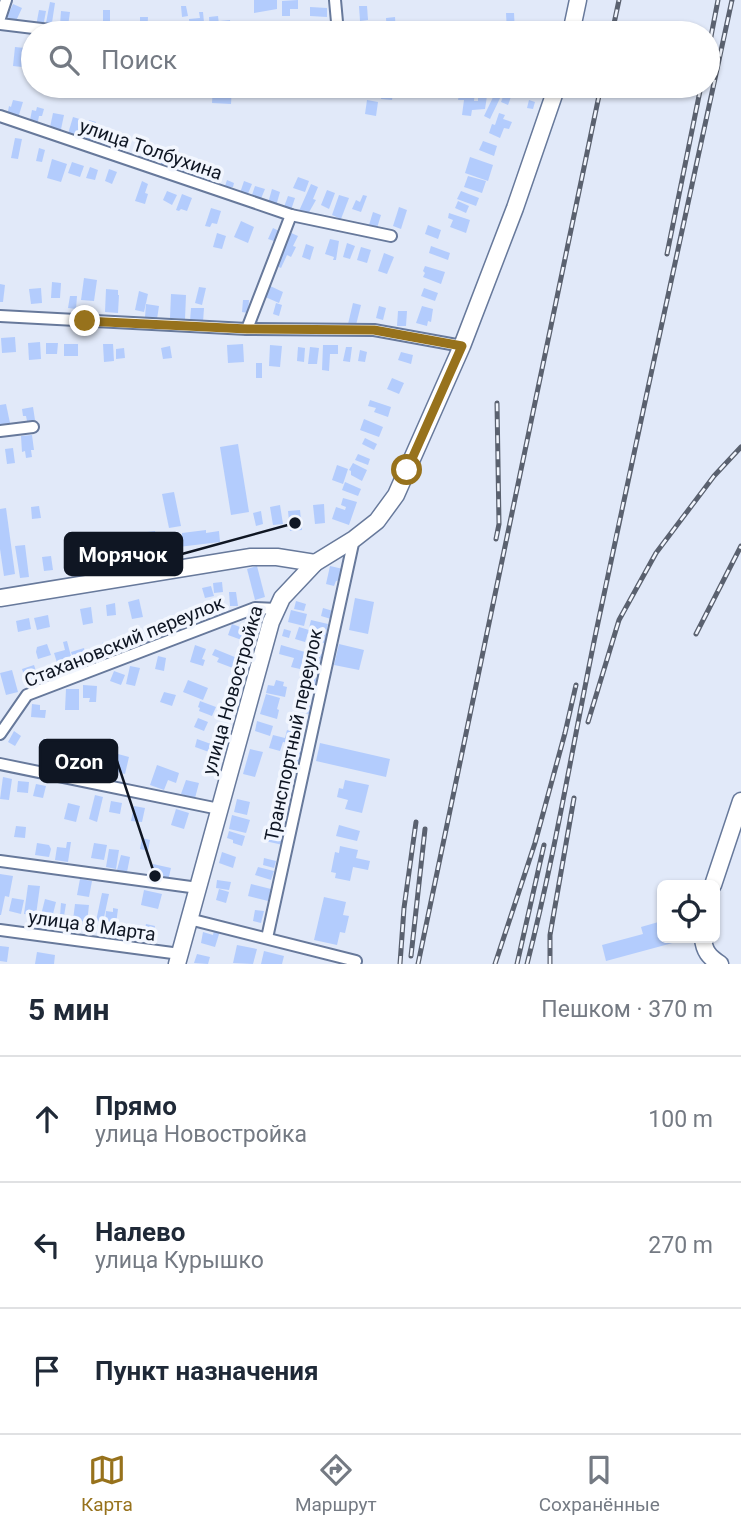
<!DOCTYPE html>
<html lang="ru">
<head>
<meta charset="utf-8">
<style>
  body { margin:0; font-family:Roboto,sans-serif; background:#f2f2f3; color:#1f2937 }
  .controls { position:absolute; right:21px; bottom:21px; display:grid; overflow:hidden; border-radius:10px; box-shadow:0 2px 5px #0004 }
  .controls button { width:63px; height:63px; display:grid; place-items:center; padding:0; border:0; border-bottom:2px solid #e0e1e3; background:#fff; color:#1f2937; font:35px sans-serif }
  .stop { position:absolute; width:21px; height:21px; margin:-16px; border:5px solid #97721c; border-radius:50%; background:#fff }
  .stop.end { background:#97721c; border-color:#fff; box-shadow:0 2px 7px #0008 }
  .list { margin:0; padding:0; list-style:none }
  h2 { display:flex; justify-content:space-between; align-items:center; height:91px; margin:0; padding:0 28px; font-size:30px }
  h2 small { font-size:23px; font-weight:400; color:#747a83 }
  .list li { display:grid; grid-template-columns:46px 1fr auto; gap:21px; align-items:center; box-sizing:border-box; height:126px; padding:0 28px; border-top:2px solid #e0e1e3 }
  .list b { display:block; font-size:26px; white-space:nowrap }
  .list p { margin:0; font-size:23px; white-space:nowrap; color:#747a83 }
  .list em { font-size:23px; font-style:normal; color:#747a83 }
  .icon { flex:none; width:38px; height:38px; fill:none; stroke:currentColor; stroke-width:2; stroke-linecap:round; stroke-linejoin:round }
  .map { position:relative; flex:none; width:741px; height:964px; overflow:hidden }
  .search { position:absolute; background:#fff; box-shadow:0 2px 5px #0004; left:21px; right:21px; top:21px; height:77px; display:flex; align-items:center; gap:18px; box-sizing:border-box; padding:0 24px; border-radius:38px; color:#747a83; font-size:26px }
  .sheet { height:469px; background:#fff }
  nav { display:flex; justify-content:space-around; align-items:center; box-sizing:border-box; height:98px; border-top:2px solid #e0e1e3; background:#fff; font-size:19px; color:#747a83 }
  nav a { display:grid; justify-items:center; gap:4px }
  nav .on { color:#97721c }
  .map>svg:first-child { display:block }
  .building { fill:#b3ccfd }
  .lines { fill:none; stroke-linecap:round; stroke-linejoin:round }
  .street-casing { stroke:#67799b; stroke-width:14 }
  .secondary-casing { stroke:#67799b; stroke-width:19 }
  .street { stroke:#fff; stroke-width:10 }
  .secondary { stroke:#fff; stroke-width:16 }
  .rail-casing { stroke:#5a616f; stroke-width:5 }
  .rail { stroke:#f2f6fe; stroke-width:2.5; stroke-dasharray:8; stroke-linecap:butt }
  .route { stroke:#97721c; stroke-width:9 }
  .labels { text-anchor:middle; stroke-width:7; stroke-linejoin:round; paint-order:stroke }
  .street-label { font-size:19px; fill:#0f1623; stroke:#f2f6fe }
  .leader { fill:none; stroke:#0f1623; stroke-width:2.5 }
  .callout-dot { fill:#0f1623; stroke:#f2f6fe; stroke-width:2.5 }
  .callout { fill:#0f1623; stroke:#0f1623; stroke-width:2.5 }
  .callout-label { font-size:21px; text-anchor:middle; font-weight:bold; fill:#fff }
</style>
</head>
<body>
<div class="map">
<svg width="741" height="964" viewBox="0 0 741 964">
  <rect width="100%" height="100%" fill="#e1e9f9"/>
  <g class="building">
    <path d="M 254,0 L 277,0 L 277,9 L 254,13 Z"/>
    <path d="M 298,0 L 298,9 L 290,9 L 290,16 L 282,16 L 282,1 Z"/>
    <path d="M 50,2 L 55,3 L 51,29 L 45,28 Z"/>
    <path d="M 13,4 L 22,8 L 16,21 L 7,17 Z"/>
    <path d="M 181,6 L 186,6 L 188,16 L 182,17 Z"/>
    <path d="M 359,6 L 367,6 L 368,20 L 360,21 Z"/>
    <path d="M 310,7 L 327,8 L 327,17 L 310,16 Z"/>
    <path d="M 39,10 L 46,11 L 43,27 L 36,26 Z"/>
    <rect x="103" y="10" width="7" height="23"/>
    <path d="M 61,11 L 70,12 L 68,26 L 60,25 Z"/>
    <path d="M 199,12 L 203,12 L 205,33 L 190,33 L 189,19 L 200,18 Z"/>
    <path d="M 506,13 L 514,13 L 515,33 L 507,33 Z"/>
    <path d="M 218,16 L 220,33 L 210,33 L 209,17 Z"/>
    <path d="M 140,17 L 148,17 L 147,33 L 140,33 Z"/>
    <path d="M 395,17 L 396,33 L 387,33 L 386,18 Z"/>
    <path d="M 230,20 L 232,33 L 221,33 L 220,21 Z"/>
    <path d="M 93,21 L 102,22 L 101,33 L 92,33 Z"/>
    <path d="M 247,21 L 248,33 L 236,33 L 235,22 Z"/>
    <path d="M 123,22 L 135,24 L 133,33 L 121,33 Z"/>
    <rect x="167" y="23" width="11" height="10"/>
    <path d="M 377,23 L 377,33 L 368,33 L 368,24 Z"/>
    <rect x="320" y="24" width="9" height="9"/>
    <path d="M 480,24 L 480,33 L 469,33 L 469,25 Z"/>
    <path d="M 410,26 L 410,33 L 403,33 L 402,27 Z"/>
    <path d="M 493,26 L 494,33 L 485,33 L 485,27 Z"/>
    <path d="M 454,29 L 454,30 L 463,30 L 463,33 L 443,33 L 442,30 Z"/>
    <path d="M 15,47 L 25,48 L 22,67 L 13,66 Z"/>
    <path d="M 163,86 L 171,86 L 167,95 L 160,93 Z"/>
    <path d="M 213,86 L 232,86 L 231,104 L 212,103 Z"/>
    <path d="M 310,86 L 318,86 L 317,92 L 309,91 Z"/>
    <path d="M 337,86 L 350,86 L 348,96 L 335,93 Z"/>
    <path d="M 354,86 L 361,86 L 364,88 L 363,92 L 359,92 L 358,98 L 352,96 Z"/>
    <path d="M 382,86 L 394,86 L 392,100 L 381,99 Z"/>
    <path d="M 401,86 L 412,86 L 411,95 L 400,93 Z"/>
    <path d="M 421,86 L 430,86 L 427,97 L 419,95 Z"/>
    <path d="M 440,86 L 447,86 L 444,97 L 437,96 Z"/>
    <path d="M 459,86 L 466,86 L 465,91 L 475,92 L 474,101 L 478,101 L 478,86 L 490,86 L 489,96 L 487,96 L 485,109 L 472,110 L 471,116 L 462,115 L 464,100 L 458,100 L 459,94 L 453,93 L 454,87 L 459,88 Z"/>
    <path d="M 507,86 L 515,86 L 508,105 L 501,102 Z"/>
    <path d="M 496,91 L 502,94 L 490,119 L 484,116 Z"/>
    <path d="M 13,100 L 23,102 L 18,118 L 7,116 L 9,106 L 11,107 Z"/>
    <path d="M 367,100 L 378,102 L 376,116 L 365,114 Z"/>
    <path d="M 529,100 L 535,102 L 533,109 L 527,108 Z"/>
    <path d="M 37,107 L 44,109 L 42,116 L 39,116 L 37,126 L 29,125 L 32,110 L 36,111 Z"/>
    <path d="M 53,113 L 64,115 L 60,134 L 49,132 Z"/>
    <path d="M 499,113 L 505,115 L 503,119 L 512,122 L 509,129 L 504,128 L 500,138 L 489,133 L 492,124 L 495,125 Z"/>
    <path d="M 73,117 L 86,121 L 80,141 L 67,137 Z"/>
    <path d="M 89,120 L 96,122 L 93,130 L 98,131 L 93,145 L 82,142 Z"/>
    <path d="M 105,135 L 123,141 L 119,154 L 101,149 Z"/>
    <path d="M 15,138 L 22,139 L 18,159 L 11,158 Z"/>
    <path d="M 483,141 L 497,146 L 494,156 L 479,150 Z"/>
    <path d="M 150,145 L 155,146 L 151,164 L 142,161 L 145,147 L 149,148 Z"/>
    <path d="M 166,147 L 175,150 L 170,168 L 160,165 Z"/>
    <path d="M 39,148 L 45,150 L 42,162 L 36,161 Z"/>
    <path d="M 470,157 L 493,165 L 488,181 L 465,173 Z"/>
    <path d="M 52,159 L 67,164 L 61,182 L 47,178 Z"/>
    <path d="M 181,160 L 189,162 L 185,176 L 176,173 Z"/>
    <path d="M 72,162 L 84,166 L 80,177 L 68,173 Z"/>
    <path d="M 90,167 L 98,170 L 95,180 L 86,178 Z"/>
    <path d="M 202,167 L 219,174 L 213,187 L 197,179 Z"/>
    <path d="M 109,169 L 117,172 L 112,184 L 105,181 Z"/>
    <path d="M 468,176 L 486,181 L 482,193 L 464,187 Z"/>
    <path d="M 298,177 L 309,181 L 305,192 L 293,188 Z"/>
    <path d="M 227,180 L 234,183 L 233,187 L 229,187 L 228,190 L 224,189 Z"/>
    <path d="M 142,181 L 148,184 L 145,193 L 148,194 L 145,204 L 135,201 Z"/>
    <path d="M 244,181 L 252,184 L 247,196 L 240,193 Z"/>
    <path d="M 311,184 L 318,187 L 313,199 L 316,200 L 308,214 L 299,211 Z"/>
    <path d="M 255,186 L 265,189 L 260,201 L 251,198 Z"/>
    <path d="M 272,189 L 280,192 L 276,206 L 268,203 Z"/>
    <path d="M 327,190 L 335,193 L 329,209 L 321,205 Z"/>
    <path d="M 167,191 L 177,195 L 172,205 L 163,200 Z"/>
    <path d="M 461,191 L 479,198 L 476,206 L 457,199 Z"/>
    <path d="M 182,194 L 192,198 L 187,211 L 181,209 L 179,211 L 176,210 Z"/>
    <path d="M 339,195 L 349,198 L 341,219 L 332,215 Z"/>
    <path d="M 363,195 L 367,196 L 361,212 L 352,209 L 356,200 L 360,202 Z"/>
    <path d="M 288,196 L 295,198 L 291,210 L 284,207 Z"/>
    <path d="M 458,201 L 469,206 L 466,213 L 455,208 Z"/>
    <path d="M 399,207 L 407,210 L 401,229 L 393,226 Z"/>
    <path d="M 211,208 L 221,211 L 217,224 L 212,223 L 210,227 L 205,226 Z"/>
    <path d="M 373,212 L 381,215 L 377,228 L 369,225 Z"/>
    <path d="M 449,213 L 470,220 L 466,233 L 450,227 L 453,220 L 448,218 Z"/>
    <path d="M 241,221 L 254,227 L 248,243 L 234,237 Z"/>
    <path d="M 428,225 L 441,230 L 438,239 L 425,234 Z"/>
    <path d="M 273,228 L 279,231 L 274,241 L 268,239 Z"/>
    <path d="M 289,232 L 298,236 L 293,246 L 296,247 L 291,257 L 287,255 L 281,268 L 275,265 Z"/>
    <path d="M 217,233 L 226,236 L 222,249 L 213,247 Z"/>
    <path d="M 330,239 L 339,241 L 336,260 L 333,260 L 334,257 L 325,254 Z"/>
    <path d="M 347,243 L 355,246 L 350,259 L 343,257 Z"/>
    <path d="M 306,244 L 314,247 L 310,260 L 302,257 Z"/>
    <path d="M 431,246 L 450,253 L 448,260 L 429,253 Z"/>
    <path d="M 361,247 L 371,250 L 367,263 L 357,260 Z"/>
    <path d="M 384,253 L 394,257 L 387,274 L 378,271 Z"/>
    <path d="M 425,266 L 445,272 L 441,284 L 423,277 L 425,273 L 423,271 Z"/>
    <path d="M 84,278 L 97,280 L 94,301 L 81,300 Z"/>
    <path d="M 52,282 L 61,283 L 60,298 L 51,298 Z"/>
    <path d="M 0,284 L 5,285 L 3,302 L 0,302 Z"/>
    <path d="M 268,285 L 283,292 L 279,303 L 263,296 Z"/>
    <path d="M 199,287 L 206,288 L 202,305 L 195,303 Z"/>
    <path d="M 41,288 L 42,303 L 31,304 L 29,289 Z"/>
    <path d="M 424,288 L 438,293 L 435,301 L 421,296 Z"/>
    <path d="M 106,289 L 118,290 L 118,295 L 119,295 L 118,313 L 105,312 Z"/>
    <path d="M 139,291 L 148,294 L 144,312 L 135,310 Z"/>
    <path d="M 171,294 L 186,295 L 185,319 L 170,318 Z"/>
    <path d="M 70,296 L 77,296 L 76,309 L 68,308 Z"/>
    <path d="M 243,300 L 249,300 L 248,313 L 242,312 Z"/>
    <path d="M 276,303 L 282,305 L 279,316 L 273,314 Z"/>
    <path d="M 353,303 L 361,305 L 356,325 L 348,324 Z"/>
    <path d="M 146,304 L 159,306 L 157,319 L 145,317 Z"/>
    <path d="M 379,306 L 386,308 L 383,320 L 376,318 Z"/>
    <path d="M 422,306 L 433,309 L 431,322 L 428,321 L 427,326 L 416,323 Z"/>
    <path d="M 191,308 L 204,308 L 203,322 L 190,321 Z"/>
    <path d="M 398,311 L 407,311 L 406,326 L 397,326 Z"/>
    <path d="M 15,337 L 16,352 L 2,353 L 1,338 Z"/>
    <path d="M 40,342 L 41,359 L 29,360 L 28,343 Z"/>
    <path d="M 46,343 L 58,343 L 57,354 L 46,354 Z"/>
    <rect x="64" y="344" width="14" height="12"/>
    <path d="M 103,344 L 113,344 L 114,361 L 104,362 Z"/>
    <path d="M 243,344 L 244,362 L 228,363 L 227,345 Z"/>
    <path d="M 270,345 L 282,346 L 280,367 L 269,366 Z"/>
    <path d="M 323,345 L 338,345 L 338,354 L 330,354 L 329,371 L 322,370 Z"/>
    <path d="M 170,346 L 172,358 L 163,359 L 161,348 Z"/>
    <path d="M 298,347 L 305,348 L 304,362 L 297,361 Z"/>
    <path d="M 310,347 L 319,348 L 317,364 L 308,364 Z"/>
    <path d="M 346,347 L 352,347 L 350,362 L 343,361 Z"/>
    <path d="M 124,348 L 125,358 L 116,359 L 116,349 Z"/>
    <path d="M 360,350 L 367,352 L 365,362 L 358,361 Z"/>
    <path d="M 401,352 L 413,355 L 411,364 L 398,360 Z"/>
    <rect x="256" y="363" width="6" height="15"/>
    <path d="M 392,378 L 404,383 L 399,394 L 387,389 Z"/>
    <path d="M 370,400 L 391,407 L 388,417 L 374,412 L 376,408 L 368,406 Z"/>
    <path d="M 6,404 L 10,423 L 0,425 L 0,405 Z"/>
    <path d="M 33,407 L 35,420 L 27,421 L 26,416 L 23,416 L 22,409 Z"/>
    <path d="M 364,419 L 383,427 L 379,437 L 360,430 Z"/>
    <path d="M 32,435 L 34,450 L 31,450 L 32,457 L 26,458 L 25,451 L 22,452 L 21,436 Z"/>
    <path d="M 365,438 L 377,444 L 374,450 L 362,444 Z"/>
    <path d="M 238,444 L 249,512 L 231,515 L 220,447 Z"/>
    <path d="M 13,448 L 15,463 L 7,464 L 5,449 Z"/>
    <path d="M 358,454 L 370,459 L 368,465 L 355,460 Z"/>
    <path d="M 353,463 L 367,470 L 362,481 L 351,475 L 351,471 L 349,470 Z"/>
    <path d="M 337,465 L 348,469 L 343,484 L 332,480 Z"/>
    <path d="M 345,482 L 361,489 L 358,496 L 342,490 Z"/>
    <path d="M 174,492 L 181,526 L 169,528 L 162,494 Z"/>
    <path d="M 343,498 L 357,502 L 349,525 L 332,519 L 336,507 L 345,510 L 346,507 L 341,505 Z"/>
    <path d="M 324,504 L 325,523 L 315,524 L 313,505 Z"/>
    <path d="M 280,505 L 283,524 L 273,525 L 270,507 Z"/>
    <path d="M 39,506 L 41,518 L 32,519 L 31,507 Z"/>
    <path d="M 6,508 L 15,574 L 4,576 L 0,549 L 0,509 Z"/>
    <path d="M 300,510 L 302,530 L 290,531 L 288,511 Z"/>
    <path d="M 261,511 L 263,524 L 256,526 L 253,513 Z"/>
    <path d="M 206,530 L 206,533 L 219,531 L 220,542 L 170,548 L 168,534 L 175,533 L 176,538 L 182,537 L 182,533 Z"/>
    <path d="M 155,531 L 158,551 L 143,554 L 139,533 Z"/>
    <path d="M 25,545 L 29,577 L 20,578 L 15,546 Z"/>
    <path d="M 51,556 L 53,570 L 44,571 L 42,557 Z"/>
    <path d="M 257,566 L 265,597 L 255,600 L 247,569 Z"/>
    <path d="M 330,566 L 343,569 L 340,580 L 336,581 L 334,586 L 326,584 Z"/>
    <path d="M 222,582 L 223,592 L 214,593 L 213,583 Z"/>
    <path d="M 211,586 L 214,596 L 205,598 L 202,588 Z"/>
    <path d="M 229,592 L 236,592 L 238,606 L 230,606 Z"/>
    <path d="M 355,598 L 374,602 L 368,634 L 349,630 Z"/>
    <path d="M 139,599 L 143,617 L 132,619 L 128,602 Z"/>
    <path d="M 296,601 L 306,604 L 304,611 L 294,609 Z"/>
    <path d="M 115,603 L 116,615 L 107,616 L 106,605 Z"/>
    <path d="M 202,604 L 205,619 L 196,621 L 192,607 Z"/>
    <path d="M 91,607 L 93,623 L 83,625 L 80,609 Z"/>
    <path d="M 323,608 L 333,611 L 331,619 L 321,616 Z"/>
    <path d="M 291,610 L 307,614 L 304,626 L 288,622 Z"/>
    <path d="M 48,615 L 50,627 L 37,630 L 34,618 Z"/>
    <path d="M 29,618 L 31,629 L 18,632 L 16,621 Z"/>
    <path d="M 311,620 L 328,624 L 326,633 L 330,634 L 328,644 L 320,642 L 322,632 L 309,628 Z"/>
    <path d="M 232,624 L 251,631 L 247,642 L 228,635 Z"/>
    <path d="M 299,627 L 309,630 L 305,642 L 295,639 Z"/>
    <path d="M 284,629 L 291,631 L 289,638 L 282,636 Z"/>
    <path d="M 67,641 L 71,656 L 69,657 L 71,666 L 59,669 L 54,653 L 65,650 L 63,642 Z"/>
    <path d="M 107,641 L 109,651 L 104,652 L 102,643 Z"/>
    <path d="M 47,644 L 51,655 L 38,659 L 36,652 L 37,647 Z"/>
    <path d="M 339,644 L 364,650 L 359,670 L 334,665 Z"/>
    <path d="M 195,645 L 206,649 L 202,659 L 205,660 L 203,666 L 190,662 Z"/>
    <path d="M 281,645 L 305,652 L 300,669 L 291,667 L 294,658 L 279,654 Z"/>
    <path d="M 84,648 L 86,656 L 83,657 L 85,662 L 75,665 L 71,652 Z"/>
    <path d="M 215,649 L 242,660 L 238,670 L 217,662 L 219,658 L 212,655 Z"/>
    <path d="M 306,650 L 322,654 L 320,661 L 314,660 L 314,664 L 303,661 Z"/>
    <path d="M 158,656 L 166,658 L 164,671 L 155,669 Z"/>
    <path d="M 303,663 L 314,666 L 311,675 L 301,672 Z"/>
    <path d="M 34,665 L 39,680 L 27,684 L 22,669 Z"/>
    <path d="M 130,666 L 140,668 L 135,686 L 126,684 Z"/>
    <path d="M 12,670 L 18,692 L 6,695 L 0,673 Z"/>
    <path d="M 114,671 L 125,675 L 121,685 L 110,681 Z"/>
    <path d="M 305,675 L 318,678 L 316,687 L 303,684 Z"/>
    <path d="M 188,680 L 208,688 L 203,700 L 183,692 Z"/>
    <path d="M 276,680 L 284,682 L 283,686 L 287,687 L 285,697 L 266,693 L 268,685 L 274,686 Z"/>
    <path d="M 83,685 L 97,686 L 96,702 L 89,702 L 90,698 L 83,698 Z"/>
    <path d="M 66,689 L 79,689 L 79,710 L 65,710 Z"/>
    <path d="M 164,692 L 176,695 L 172,706 L 160,702 Z"/>
    <path d="M 266,694 L 280,698 L 277,709 L 279,710 L 277,719 L 260,714 Z"/>
    <path d="M 200,701 L 216,707 L 212,716 L 199,711 L 200,708 L 198,707 Z"/>
    <path d="M 300,702 L 312,706 L 309,714 L 298,711 Z"/>
    <path d="M 32,704 L 40,705 L 40,710 L 46,710 L 45,718 L 31,717 Z"/>
    <path d="M 198,718 L 208,722 L 204,731 L 194,727 Z"/>
    <path d="M 257,721 L 273,726 L 270,736 L 255,731 Z"/>
    <path d="M 287,730 L 305,736 L 304,740 L 291,737 L 291,738 L 298,741 L 298,747 L 304,749 L 300,762 L 285,758 L 289,743 L 283,742 L 280,751 L 269,748 L 273,735 L 285,738 Z"/>
    <path d="M 14,731 L 21,736 L 15,746 L 8,742 Z"/>
    <path d="M 43,739 L 53,742 L 48,758 L 39,756 Z"/>
    <path d="M 197,739 L 211,744 L 209,752 L 195,747 Z"/>
    <path d="M 58,740 L 66,742 L 63,757 L 55,756 Z"/>
    <path d="M 320,743 L 390,759 L 386,777 L 316,761 Z"/>
    <path d="M 250,749 L 263,752 L 255,777 L 243,774 Z"/>
    <path d="M 118,754 L 129,757 L 125,774 L 114,771 Z"/>
    <path d="M 157,765 L 179,773 L 176,783 L 168,780 L 164,790 L 150,785 Z"/>
    <path d="M 3,777 L 12,779 L 9,800 L 0,799 Z"/>
    <path d="M 186,780 L 199,783 L 195,798 L 181,794 Z"/>
    <path d="M 345,780 L 369,785 L 362,813 L 345,809 L 348,800 L 337,797 L 339,788 L 343,789 Z"/>
    <path d="M 18,781 L 29,782 L 28,793 L 17,792 Z"/>
    <path d="M 36,784 L 46,786 L 43,798 L 33,796 Z"/>
    <path d="M 95,795 L 103,797 L 97,822 L 89,819 Z"/>
    <path d="M 237,799 L 250,802 L 247,815 L 234,812 Z"/>
    <path d="M 111,801 L 122,803 L 120,814 L 109,812 Z"/>
    <path d="M 68,803 L 80,806 L 76,822 L 64,819 Z"/>
    <path d="M 134,806 L 145,808 L 142,822 L 131,821 Z"/>
    <path d="M 176,809 L 189,813 L 184,829 L 171,825 Z"/>
    <path d="M 232,815 L 250,820 L 246,833 L 229,829 Z"/>
    <path d="M 339,825 L 360,831 L 357,841 L 336,836 Z"/>
    <path d="M 16,826 L 26,827 L 25,838 L 14,837 Z"/>
    <path d="M 268,830 L 285,834 L 283,845 L 265,841 Z"/>
    <path d="M 229,831 L 245,836 L 242,846 L 233,843 L 233,840 L 227,838 Z"/>
    <path d="M 142,838 L 150,840 L 148,851 L 140,849 Z"/>
    <path d="M 67,842 L 71,842 L 68,862 L 55,860 L 57,847 L 66,848 Z"/>
    <path d="M 37,843 L 49,845 L 51,849 L 49,857 L 35,855 Z"/>
    <path d="M 94,843 L 107,845 L 104,860 L 91,858 Z"/>
    <path d="M 340,846 L 358,850 L 356,858 L 370,861 L 368,870 L 353,867 L 350,881 L 335,878 L 336,873 L 331,872 L 335,852 L 339,853 Z"/>
    <path d="M 109,849 L 119,850 L 116,869 L 106,867 Z"/>
    <path d="M 222,852 L 236,857 L 233,868 L 219,863 Z"/>
    <path d="M 121,855 L 130,857 L 127,872 L 117,870 Z"/>
    <path d="M 264,858 L 276,861 L 274,868 L 263,865 Z"/>
    <path d="M 153,864 L 171,868 L 168,881 L 150,877 Z"/>
    <path d="M 258,867 L 274,871 L 271,880 L 255,875 Z"/>
    <path d="M 0,874 L 13,876 L 9,897 L 5,896 L 1,915 L 0,915 Z"/>
    <path d="M 80,879 L 92,881 L 89,897 L 77,895 Z"/>
    <path d="M 217,880 L 231,882 L 229,890 L 216,888 Z"/>
    <path d="M 251,884 L 271,889 L 268,901 L 248,896 Z"/>
    <path d="M 28,885 L 40,886 L 36,915 L 24,914 Z"/>
    <path d="M 219,889 L 229,892 L 226,903 L 216,900 Z"/>
    <path d="M 144,890 L 162,894 L 158,909 L 141,905 Z"/>
    <path d="M 102,893 L 109,894 L 103,922 L 96,921 Z"/>
    <path d="M 324,897 L 346,902 L 343,915 L 349,916 L 345,933 L 340,932 L 337,945 L 314,940 Z"/>
    <path d="M 12,898 L 24,900 L 21,914 L 9,911 Z"/>
    <path d="M 45,899 L 56,902 L 52,918 L 41,915 Z"/>
    <path d="M 61,903 L 66,904 L 64,916 L 60,916 Z"/>
    <path d="M 75,904 L 89,905 L 87,922 L 73,920 Z"/>
    <path d="M 113,908 L 118,909 L 116,924 L 105,922 L 106,911 L 113,912 Z"/>
    <path d="M 255,910 L 264,911 L 261,923 L 253,921 Z"/>
    <path d="M 662,921 L 662,938 L 679,938 L 680,941 L 606,961 L 602,945 L 643,934 L 641,927 Z"/>
    <path d="M 146,924 L 155,926 L 154,932 L 145,930 Z"/>
    <path d="M 214,930 L 220,931 L 215,947 L 201,943 L 203,932 L 213,935 Z"/>
    <path d="M 237,945 L 257,949 L 253,964 L 233,963 Z"/>
    <path d="M 0,946 L 9,947 L 7,962 L 0,961 Z"/>
    <path d="M 264,951 L 284,956 L 282,964 L 261,964 Z"/>
    <path d="M 37,952 L 55,955 L 54,964 L 35,964 Z"/>
    <path d="M 197,954 L 210,957 L 208,964 L 194,963 Z"/>
  </g>
  <g class="lines">
    <g class="street-casing">
      <g id="street">
        <path d="M 335,0 L 338,33"/>
        <path d="M 0,18 L 6,0"/>
        <path d="M 0,24 L 75,33"/>
        <path d="M 0,116 L 291,215 L 391,236"/>
        <path d="M 0,316 L 247,329 L 374,330 L 462,346"/>
        <path d="M 247,329 L 291,215"/>
        <path d="M 0,431 L 33,427"/>
        <path d="M 0,734 L 27,695 L 255,608 L 277,609"/>
        <path d="M 0,764 L 219,809"/>
        <path d="M 0,861 L 198,888"/>
        <path d="M 189,919 L 356,961"/>
        <path d="M 0,930 L 180,954"/>
        <path d="M 267,938 L 354,539"/>
      </g>
    </g>
    <g class="secondary-casing">
      <g id="secondary">
        <path d="M 571,33 L 578,0"/>
        <path d="M 0,598 L 251,557 L 277,557 L 315,563"/>
        <path d="M 713,885 L 741,801"/>
        <path d="M 703,938 C 704,951 709,957 720,964"/>
        <path d="M 177,964 L 271,622 L 282,598 L 315,563 L 354,539 L 377,521 L 396,495 L 462,346 L 515,208 L 557,86"/>
      </g>
    </g>
    <use href="#street" class="street"/>
    <use href="#secondary" class="secondary"/>
    <g class="rail-casing">
      <g id="rail">
        <path d="M 612,33 L 619,0"/>
        <path d="M 708,52 L 718,0"/>
        <path d="M 667,254 L 701,86"/>
        <path d="M 496,539 L 499,524 L 497,403"/>
        <path d="M 696,634 L 741,546"/>
        <path d="M 588,722 L 619,620 L 656,553 L 714,476 L 741,447"/>
        <path d="M 411,956 L 425,829"/>
        <path d="M 400,964 L 404,908 L 416,822"/>
        <path d="M 418,964 L 601,86"/>
        <path d="M 495,964 L 535,843 L 565,733 L 576,685"/>
        <path d="M 517,964 L 544,845"/>
        <path d="M 527,964 C 555,855 573,743 596,632 C 640,421 687,211 732,0"/>
        <path d="M 550,964 L 550,935 L 574,798"/>
      </g>
    </g>
    <use href="#rail" class="rail"/>
  </g>
  <g class="lines">
    <path class="route" d="M 85,321 L 247,329 L 374,330 L 462,346 L 407,470"/>
  </g>
  <g class="labels">
    <g class="street-label">
      <text transform="translate(151 149) rotate(19)" y="7">улица Толбухина</text>
      <text transform="translate(124 641) rotate(-22)" y="7">Стахановский переулок</text>
      <text transform="translate(232 690) rotate(-74)" y="7">улица Новостройка</text>
      <text transform="translate(293 735) rotate(-78)" y="7">Транспортный переулок</text>
      <text transform="translate(92 925) rotate(8)" y="7">улица 8 Марта</text>
    </g>
  </g>
  <path class="leader" d="M295 523L182 554M155 876L117 761"/>
  <g class="callout-dot">
    <circle cx="295" cy="523" r="7"/>
    <circle cx="155" cy="876" r="7"/>
  </g>
  <g class="callout">
    <rect x="65" y="533" width="117" height="42" rx="7"/>
    <rect x="40" y="740" width="77" height="42" rx="7"/>
  </g>
  <g class="callout-label">
    <text x="123" y="562">Морячок</text>
    <text x="79" y="769">Ozon</text>
  </g>
</svg>
<div class="controls">
<button><svg class="icon" aria-label="locate" viewBox="0 0 24 24"><circle cx="12" cy="12" r="6"/><path d="M12 2v4M12 18v4M2 12h4M18 12h4"/></svg></button>
</div>
<div class="stop" style="left:407px;top:470px"></div>
<div class="stop end" style="left:85px;top:321px"></div>
<div class="search"><svg class="icon" aria-label="search" viewBox="0 0 24 24"><circle cx="10" cy="10" r="6"/><path d="M15 15l6 6"/></svg>Поиск</div>
</div>
<section class="sheet">
<h2>5 мин<small>Пешком · 370 m</small></h2>
<ul class="list">
<li><svg class="icon" aria-label="ahead" viewBox="0 0 24 24"><path d="M12 20V5M6 11l6-6 6 6"/></svg><div><b>Прямо</b><p>улица Новостройка</p></div><em>100 m</em></li>
<li><svg class="icon" aria-label="left" viewBox="0 0 24 24"><path d="M17 20v-9H6M10 6l-5 5 5 5"/></svg><div><b>Налево</b><p>улица Курышко</p></div><em>270 m</em></li>
<li><svg class="icon" aria-label="arrive" viewBox="0 0 24 24"><path d="M6 21V4h12l-3 4 3 4H6"/></svg><div><b>Пункт назначения</b></div></li>
</ul>
</section>
<nav>
<a class="on"><svg class="icon" aria-label="map" viewBox="0 0 24 24"><path d="M3 6l6-2 6 2 6-2v14l-6 2-6-2-6 2zM9 4v14M15 6v14"/></svg>Карта</a>
<a><svg class="icon" aria-label="directions" viewBox="0 0 24 24"><path d="M12 3l9 9-9 9-9-9zM9 14v-3h6M13 9l2 2-2 2"/></svg>Маршрут</a>
<a><svg class="icon" aria-label="saved" viewBox="0 0 24 24"><path d="M7 4h10v16l-5-4-5 4z"/></svg>Сохранённые</a>
</nav>
</body>
</html>
